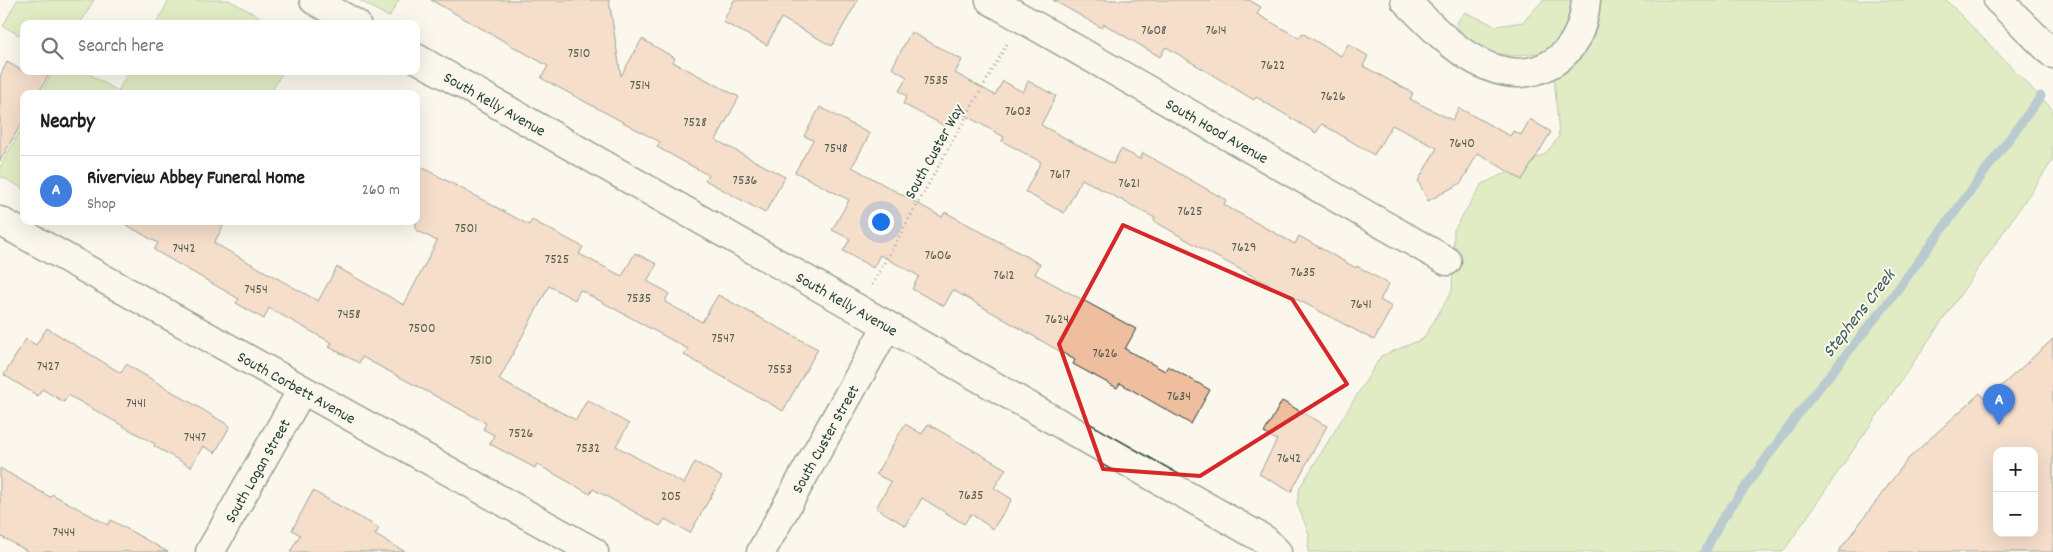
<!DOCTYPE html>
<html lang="en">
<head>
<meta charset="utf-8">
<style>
  body { margin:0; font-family:Dekko,sans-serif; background:#f2f2f2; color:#202124 }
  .controls { position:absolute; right:15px; bottom:15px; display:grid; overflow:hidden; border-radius:10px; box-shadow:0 5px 20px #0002 }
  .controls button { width:45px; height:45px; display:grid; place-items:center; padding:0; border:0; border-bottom:1px solid #e0e0e0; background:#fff; color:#202124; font:25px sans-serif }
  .you { position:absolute; left:880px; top:221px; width:18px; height:18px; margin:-12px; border:4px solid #fff; border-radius:50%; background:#1a73e8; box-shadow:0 0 0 8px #1a73e833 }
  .badge { display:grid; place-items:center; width:32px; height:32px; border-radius:50%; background:#0f766e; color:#fff; font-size:16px; font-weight:700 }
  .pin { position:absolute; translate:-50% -41px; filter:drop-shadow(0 1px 2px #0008) }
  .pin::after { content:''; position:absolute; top:26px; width:18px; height:15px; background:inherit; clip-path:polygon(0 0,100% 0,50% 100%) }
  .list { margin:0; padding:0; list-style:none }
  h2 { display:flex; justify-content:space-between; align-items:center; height:65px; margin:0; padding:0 20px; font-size:21px }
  h2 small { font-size:16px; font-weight:400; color:#757577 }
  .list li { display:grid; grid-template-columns:32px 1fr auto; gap:15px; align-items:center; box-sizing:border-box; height:70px; padding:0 20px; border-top:1px solid #e0e0e0 }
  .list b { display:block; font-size:19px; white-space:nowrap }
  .list p { margin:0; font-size:16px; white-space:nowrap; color:#757577 }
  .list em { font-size:16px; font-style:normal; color:#757577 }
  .icon { flex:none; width:28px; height:28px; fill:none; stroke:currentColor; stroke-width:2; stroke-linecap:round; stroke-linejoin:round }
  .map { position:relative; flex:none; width:2053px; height:552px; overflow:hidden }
  .search { position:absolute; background:#fff; box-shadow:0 5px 20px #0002; left:20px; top:20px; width:400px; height:55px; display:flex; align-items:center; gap:12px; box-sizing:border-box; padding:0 18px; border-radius:10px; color:#757577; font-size:19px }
  .panel { position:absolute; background:#fff; box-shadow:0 5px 20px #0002; left:20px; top:90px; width:400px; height:135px; border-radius:10px }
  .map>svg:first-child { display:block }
  .green { fill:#c1dd95; stroke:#708d64 }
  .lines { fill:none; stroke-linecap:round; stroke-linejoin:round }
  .stream { stroke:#6c94ab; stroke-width:9 }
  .building { fill:#eebe9f; stroke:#1f3d34; fill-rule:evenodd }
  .street-casing { stroke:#1f3d34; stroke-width:31 }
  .secondary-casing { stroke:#1f3d34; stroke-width:31 }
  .path { stroke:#1f3d34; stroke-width:3; stroke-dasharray:1 4; stroke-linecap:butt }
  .street { stroke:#fbf7ec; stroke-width:28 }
  .secondary { stroke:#fbf7ec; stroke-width:28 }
  .marked { fill:none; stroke:#d62828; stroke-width:4; stroke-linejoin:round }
  .labels { text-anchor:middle; stroke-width:4; stroke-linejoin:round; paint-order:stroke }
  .number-label { font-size:14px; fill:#535d4f }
  .street-label { font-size:16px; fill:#1f3d34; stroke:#fbf7ec }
  .water-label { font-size:18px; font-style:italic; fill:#395a5c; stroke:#fbf7ec }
</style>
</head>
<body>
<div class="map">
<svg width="2053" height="552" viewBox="0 0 2053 552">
  <rect width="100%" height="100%" fill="#fbf7ec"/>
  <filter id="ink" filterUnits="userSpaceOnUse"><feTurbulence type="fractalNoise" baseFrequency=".02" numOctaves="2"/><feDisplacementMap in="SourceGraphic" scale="10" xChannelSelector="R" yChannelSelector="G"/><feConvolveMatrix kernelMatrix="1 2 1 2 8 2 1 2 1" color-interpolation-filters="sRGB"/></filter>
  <g filter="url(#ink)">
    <g class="green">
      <path d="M 17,0 L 94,0 L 80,24 L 24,24 L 24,38 L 3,26 Z"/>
      <path d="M 169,0 L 229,0 L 272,24 L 156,24 Z"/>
      <path d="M 359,0 L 399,0 L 389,17 Z"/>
      <path d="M 1543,0 L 1946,0 L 2053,110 L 2053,160 L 1783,552 L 1308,552 L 1309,534 L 1297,503 L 1300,487 L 1381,356 L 1423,339 L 1452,291 L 1454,230 L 1482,184 L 1545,154 L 1559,137 L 1552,51 L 1513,56 L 1484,51 L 1463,38 L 1456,23 L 1465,12 L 1496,26 L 1523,22 Z"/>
      <path d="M 53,71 L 84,71 L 118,91 L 129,71 L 283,71 L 270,94 L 124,94 L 119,91 L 117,94 L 41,94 Z"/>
      <path d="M 24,124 L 24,189 L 0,176 L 0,167 Z"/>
    </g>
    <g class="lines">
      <path class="stream" d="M 1705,552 L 1720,522 L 1799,413 L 1886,305 L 2041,96"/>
    </g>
    <g class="building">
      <path d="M 431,0 L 609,0 L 621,76 L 642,39 L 675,58 L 673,62 L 739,97 L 716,140 L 785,177 L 765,213 L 705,180 L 708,175 L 657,147 L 660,142 L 541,78 L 548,66 Z"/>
      <path d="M 734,0 L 858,0 L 832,46 L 781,18 L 767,45 L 723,22 Z"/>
      <path d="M 1053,0 L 1249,0 L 1261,7 L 1257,14 L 1299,38 L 1302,33 L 1341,56 L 1348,44 L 1368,56 L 1363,66 L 1413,93 L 1410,99 L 1452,120 L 1459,108 L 1510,136 L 1513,131 L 1521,135 L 1530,119 L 1551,132 L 1522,180 L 1478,153 L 1461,183 L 1428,201 L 1418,181 L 1437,148 L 1392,125 L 1374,155 L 1322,124 L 1316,133 L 1256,97 L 1254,100 L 1166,47 L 1160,57 L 1104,24 L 1102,28 Z"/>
      <path d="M 911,32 L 962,60 L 955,73 L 995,95 L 1003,81 L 1023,92 L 1028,81 L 1056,96 L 1041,125 L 1113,164 L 1121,149 L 1140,159 L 1143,153 L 1226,200 L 1224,205 L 1295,244 L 1299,236 L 1356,268 L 1357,266 L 1389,284 L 1380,300 L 1392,307 L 1374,340 L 1213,255 L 1154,221 L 1155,218 L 1082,179 L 1064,213 L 1025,192 L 1041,162 L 1002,141 L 1004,137 L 954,109 L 945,126 L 903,104 L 907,96 L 899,91 L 907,77 L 892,68 Z"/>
      <path d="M 7,62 L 23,71 L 51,71 L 38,94 L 24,94 L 24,119 L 0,161 L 0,76 Z"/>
      <path d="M 820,107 L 870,134 L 852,167 L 942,217 L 945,212 L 1040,264 L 1035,274 L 1136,329 L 1125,349 L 1165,371 L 1168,366 L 1210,390 L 1191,424 L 1120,383 L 1117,388 L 1073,364 L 1075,360 L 953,290 L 944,306 L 912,289 L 919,276 L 880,255 L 873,268 L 843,251 L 850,239 L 832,230 L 849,200 L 795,172 L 813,140 L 804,136 Z"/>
      <path d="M 416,164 L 529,225 L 532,220 L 583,247 L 579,254 L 622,276 L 635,253 L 657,264 L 647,281 L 669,293 L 665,302 L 702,322 L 718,295 L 818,349 L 783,411 L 684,355 L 688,349 L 580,290 L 575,300 L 549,286 L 499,380 L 576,420 L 587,400 L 629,424 L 616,446 L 684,484 L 695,462 L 722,477 L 690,533 L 665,519 L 660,526 L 593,489 L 590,494 L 537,464 L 535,468 L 490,444 L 494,435 L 483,429 L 486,423 L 362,357 L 359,363 L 329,347 L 332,343 L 269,308 L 264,319 L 236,303 L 239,299 L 154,250 L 158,243 L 119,221 L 226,221 L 214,243 L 318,301 L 337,267 L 404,305 L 437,241 L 416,230 Z"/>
      <path d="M 47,328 L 121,373 L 126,364 L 230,426 L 215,453 L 203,446 L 191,467 L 154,446 L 155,444 L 68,395 L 64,402 L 42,389 L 38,396 L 4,375 L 26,339 L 36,345 Z"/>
      <path d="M 2053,339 L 2053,552 L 1838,552 L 1908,459 L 1980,393 L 1986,400 ZM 1997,451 L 2034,451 L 2034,533 L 1997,533 Z"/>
      <path d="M 1282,401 L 1327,426 L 1291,492 L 1259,474 L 1277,440 L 1264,433 Z"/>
      <path d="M 905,424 L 922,434 L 928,424 L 1006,469 L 994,488 L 1012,499 L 993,529 L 971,514 L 964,524 L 922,498 L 906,526 L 876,508 L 891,482 L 876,474 Z"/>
      <path d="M 0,468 L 50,497 L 52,494 L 108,525 L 111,520 L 168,552 L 29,552 L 0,536 Z"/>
      <path d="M 313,491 L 379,528 L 375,535 L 406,552 L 290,552 L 300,535 L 292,530 Z"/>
    </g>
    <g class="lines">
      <g class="street-casing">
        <g id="street">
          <path d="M 314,0 L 356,24"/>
          <path id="s1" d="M 990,0 L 1447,261"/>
          <path d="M 1405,0 C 1442,37 1497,98 1554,62 C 1576,48 1584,25 1586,0"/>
          <path id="s2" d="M 416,58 L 1265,540 L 1277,552"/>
          <path id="s3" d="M 0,221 L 594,552"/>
          <path id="s4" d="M 210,552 L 302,390"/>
          <path id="s5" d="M 761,552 L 887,326"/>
        </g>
      </g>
      <g class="secondary-casing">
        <path id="secondary" d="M 1998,0 L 2053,54"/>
      </g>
      <path class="path" d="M 872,285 L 1008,42"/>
      <use href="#street" class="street"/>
      <use href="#secondary" class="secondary"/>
    </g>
  </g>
  <path d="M0 0H2053V552H0ZM 1123,225 L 1292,299 L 1347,384 L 1200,476 L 1103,469 L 1059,344 Z" fill="#fbf7ec" fill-opacity=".55" fill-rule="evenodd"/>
  <path class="marked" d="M 1123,225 L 1292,299 L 1347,384 L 1200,476 L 1103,469 L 1059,344 Z"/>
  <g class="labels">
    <g class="number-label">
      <text x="1154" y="34">7608</text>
      <text x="1216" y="34">7614</text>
      <text x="579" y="57">7510</text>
      <text x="1273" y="69">7622</text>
      <text x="936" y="84">7535</text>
      <text x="640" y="89">7514</text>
      <text x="1333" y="100">7626</text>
      <text x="1018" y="115">7603</text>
      <text x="695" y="126">7528</text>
      <text x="1462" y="147">7640</text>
      <text x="836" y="152">7548</text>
      <text x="1060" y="178">7617</text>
      <text x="745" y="184">7536</text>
      <text x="1129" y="187">7621</text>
      <text x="1190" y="215">7625</text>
      <text x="466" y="232">7501</text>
      <text x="1244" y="251">7629</text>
      <text x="184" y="252">7442</text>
      <text x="938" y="259">7606</text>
      <text x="557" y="263">7525</text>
      <text x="1303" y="276">7635</text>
      <text x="1004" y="279">7612</text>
      <text x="256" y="293">7454</text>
      <text x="639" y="302">7535</text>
      <text x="1361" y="308">7641</text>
      <text x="349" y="318">7458</text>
      <text x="1057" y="323">7624</text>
      <text x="422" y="332">7500</text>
      <text x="723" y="342">7547</text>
      <text x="1105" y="357">7626</text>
      <text x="481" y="364">7510</text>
      <text x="48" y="370">7427</text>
      <text x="780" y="373">7553</text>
      <text x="1179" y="400">7634</text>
      <text x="136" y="407">7441</text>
      <text x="521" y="437">7526</text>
      <text x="195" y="441">7447</text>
      <text x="588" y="452">7532</text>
      <text x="1289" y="462">7642</text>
      <text x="971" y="499">7635</text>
      <text x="671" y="500">205</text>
      <text x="64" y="536">7444</text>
    </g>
    <g class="street-label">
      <text dy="6" stroke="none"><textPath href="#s2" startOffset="91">South Kelly Avenue</textPath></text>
      <text dy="6" stroke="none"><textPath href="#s1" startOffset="262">South Hood Avenue</textPath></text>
      <text transform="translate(933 151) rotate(-61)" y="6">South Custer Way</text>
      <text dy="6" stroke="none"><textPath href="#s2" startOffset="496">South Kelly Avenue</textPath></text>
      <text dy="6" stroke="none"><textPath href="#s3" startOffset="340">South Corbett Avenue</textPath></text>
      <text dy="6" stroke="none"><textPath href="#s5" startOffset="130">South Custer Street</textPath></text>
      <text dy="6" stroke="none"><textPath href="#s4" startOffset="94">South Logan Street</textPath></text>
    </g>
    <g class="water-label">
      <text transform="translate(1858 313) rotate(-52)" y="6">Stephens Creek</text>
    </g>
  </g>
</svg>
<div class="controls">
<button>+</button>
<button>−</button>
</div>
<div class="you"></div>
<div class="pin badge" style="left:1999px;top:425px;background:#3f7fe0">A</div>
<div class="search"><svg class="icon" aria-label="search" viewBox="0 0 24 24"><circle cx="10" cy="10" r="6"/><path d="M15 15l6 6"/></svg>Search here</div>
<section class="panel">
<h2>Nearby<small></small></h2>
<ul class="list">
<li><span class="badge" style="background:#3f7fe0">A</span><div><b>Riverview Abbey Funeral Home</b><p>Shop</p></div><em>260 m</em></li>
</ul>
</section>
</div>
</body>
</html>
